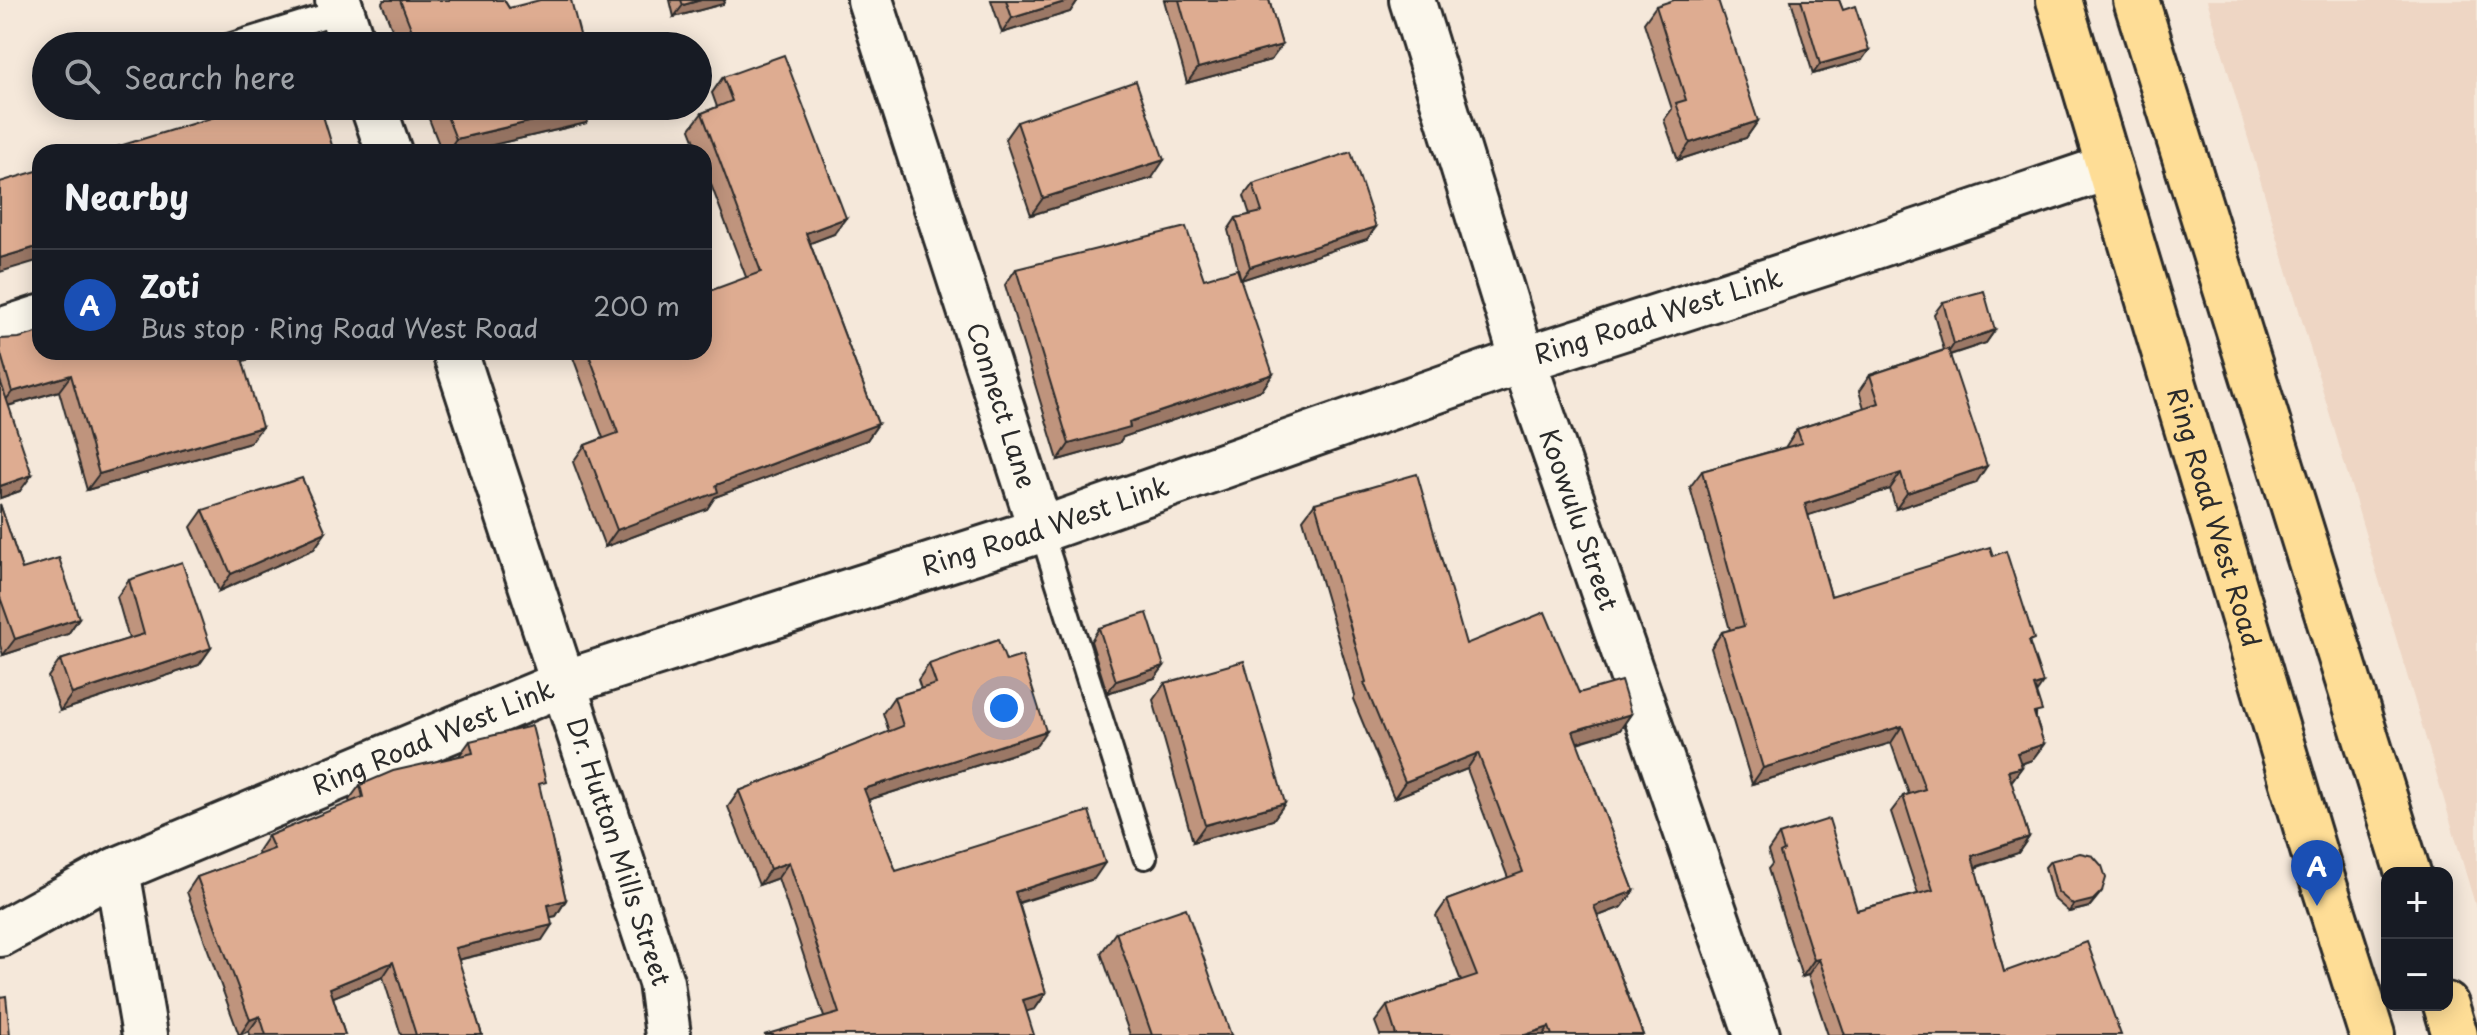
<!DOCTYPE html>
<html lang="en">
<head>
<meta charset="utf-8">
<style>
  body { margin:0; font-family:"Playpen Sans",sans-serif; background:#242831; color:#f1f3f6 }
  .controls { position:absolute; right:24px; bottom:24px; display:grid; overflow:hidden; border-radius:16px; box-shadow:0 4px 20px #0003 }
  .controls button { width:72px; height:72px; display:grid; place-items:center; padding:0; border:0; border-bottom:2px solid #363941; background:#171b24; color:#f1f3f6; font:40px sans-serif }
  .you { position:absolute; left:1004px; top:708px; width:28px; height:28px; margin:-20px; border:6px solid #fff; border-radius:50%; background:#1a73e8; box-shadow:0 0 0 12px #1a73e833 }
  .badge { display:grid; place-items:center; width:52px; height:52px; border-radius:50%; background:#2563eb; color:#fff; font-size:26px; font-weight:700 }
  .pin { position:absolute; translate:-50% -66px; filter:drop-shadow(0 2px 4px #0008) }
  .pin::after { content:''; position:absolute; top:42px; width:28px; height:24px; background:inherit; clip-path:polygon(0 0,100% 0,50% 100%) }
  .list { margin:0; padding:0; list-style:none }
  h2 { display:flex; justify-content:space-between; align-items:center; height:104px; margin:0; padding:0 32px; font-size:34px }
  h2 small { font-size:26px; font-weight:400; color:#9ea1a6 }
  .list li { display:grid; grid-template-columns:52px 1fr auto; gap:24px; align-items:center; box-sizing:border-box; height:112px; padding:0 32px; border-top:2px solid #363941 }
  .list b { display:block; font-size:30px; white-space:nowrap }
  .list p { margin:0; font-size:26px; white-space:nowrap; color:#9ea1a6 }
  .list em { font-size:26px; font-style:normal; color:#9ea1a6 }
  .icon { flex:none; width:44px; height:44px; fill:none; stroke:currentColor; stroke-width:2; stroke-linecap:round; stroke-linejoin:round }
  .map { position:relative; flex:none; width:2477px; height:1035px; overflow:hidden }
  .search { position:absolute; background:#171b24; box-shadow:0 4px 20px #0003; left:32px; top:32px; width:680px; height:88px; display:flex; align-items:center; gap:20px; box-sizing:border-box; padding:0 28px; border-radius:44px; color:#9ea1a6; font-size:30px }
  .panel { position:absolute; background:#171b24; box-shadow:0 4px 20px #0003; left:32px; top:144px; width:680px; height:216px; border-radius:24px }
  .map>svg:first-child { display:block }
  .built { fill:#eed6c4 }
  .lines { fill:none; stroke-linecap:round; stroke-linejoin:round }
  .lane-casing { stroke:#2b2b2b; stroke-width:28 }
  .street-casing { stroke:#2b2b2b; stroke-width:50 }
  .primary-casing { stroke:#2b2b2b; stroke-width:50 }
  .lane { stroke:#fbf7ec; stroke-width:22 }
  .street { stroke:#fbf7ec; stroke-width:44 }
  .primary { stroke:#fedd96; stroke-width:44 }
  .wall { fill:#bf947d; stroke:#2b2b2b; stroke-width:2 }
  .shaded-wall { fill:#9b7866; stroke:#2b2b2b; stroke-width:2 }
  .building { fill:#deac91; stroke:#2b2b2b; stroke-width:2 }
  .labels { text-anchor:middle; stroke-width:8; stroke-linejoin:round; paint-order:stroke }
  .street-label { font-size:26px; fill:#2b2b2b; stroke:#fbf7ec }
</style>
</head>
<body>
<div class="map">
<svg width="2477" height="1035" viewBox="0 0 2477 1035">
  <rect width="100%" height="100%" fill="#f5e8da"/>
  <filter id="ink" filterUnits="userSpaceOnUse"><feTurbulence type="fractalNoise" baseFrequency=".0125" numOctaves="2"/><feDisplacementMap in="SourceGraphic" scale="16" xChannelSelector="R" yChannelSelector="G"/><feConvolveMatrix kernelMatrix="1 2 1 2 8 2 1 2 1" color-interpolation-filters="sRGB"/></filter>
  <g filter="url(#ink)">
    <path class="built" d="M 2207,0 L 2477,0 L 2477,911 Z"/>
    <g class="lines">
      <g class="lane-casing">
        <g id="lane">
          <path d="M 228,46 L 341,11"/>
          <path d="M 1041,530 L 1145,857"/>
        </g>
      </g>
      <g class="street-casing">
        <g id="street">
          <path d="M 338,0 L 353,46"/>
          <path id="s1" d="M 870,0 L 1041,530"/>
          <path id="s2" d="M 1412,0 L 1523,360 L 1757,1035"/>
          <path d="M 373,106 L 389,152"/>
          <path d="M 0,331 L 40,318"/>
          <path id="s3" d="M 455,352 L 661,982 L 668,1035"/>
          <path d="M 117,870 L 145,1035"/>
          <path id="s4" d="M 0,934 L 117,870 L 564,683 L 1041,530 L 1523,360 L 1849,255 L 2109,167"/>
        </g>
      </g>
      <g class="primary-casing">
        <g id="primary">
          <path id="s5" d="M 2059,0 L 2314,853 L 2372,1035"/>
          <path d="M 2136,0 L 2408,873"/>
          <path d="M 2446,1005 L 2455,1035"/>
        </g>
      </g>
      <use href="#lane" class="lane"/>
      <use href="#street" class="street"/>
      <use href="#primary" class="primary"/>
    </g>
    <g class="wall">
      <path d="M 384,0 L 504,0 L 509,8 L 583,46 L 399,46 L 382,3 Z"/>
      <path d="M 670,0 L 725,0 L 723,4 L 674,17 Z"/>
      <path d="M 991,0 L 1078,0 L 1070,12 L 1002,33 Z"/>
      <path d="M 1164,0 L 1269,0 L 1282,45 L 1271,60 L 1187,83 Z"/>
      <path d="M 1791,0 L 1839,0 L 1862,60 L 1813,74 Z"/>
      <path d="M 1656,6 L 1758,121 L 1746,138 L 1678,160 L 1664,120 L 1672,109 L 1644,23 Z"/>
      <path d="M 723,77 L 834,234 L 810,243 L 878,424 L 867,440 L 715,497 L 707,509 L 605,547 L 573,462 L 585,445 L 603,438 L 571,352 L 704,352 L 746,277 L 704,166 L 704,152 L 699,152 L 690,129 L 702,113 L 717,107 L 712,93 Z"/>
      <path d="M 424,106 L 598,106 L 586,123 L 463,152 L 442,152 Z"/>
      <path d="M 1017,122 L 1152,178 L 1031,215 L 1005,139 Z"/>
      <path d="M 1253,184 L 1376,227 L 1367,239 L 1241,280 L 1228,230 L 1236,218 L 1250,215 L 1244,196 Z"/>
      <path d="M 1016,269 L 1204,279 L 1273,374 L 1262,390 L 1123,437 L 1119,443 L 1058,460 L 1005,285 Z"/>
      <path d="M 1943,302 L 1995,330 L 1986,343 L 1950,355 L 1976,483 L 1896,509 L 1890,489 L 1808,515 L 1831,596 L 1993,556 L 2030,644 L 2036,693 L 2036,719 L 2044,744 L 2032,760 L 2021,764 L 2022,767 L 2011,782 L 2029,837 L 2018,853 L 1975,868 L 2004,972 L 2121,1035 L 1828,1035 L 1808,975 L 1802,977 L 1768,869 L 1772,864 L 1768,851 L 1779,835 L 1857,910 L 1918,894 L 1891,812 L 1903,796 L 1909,794 L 1891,743 L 1752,784 L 1711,648 L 1722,632 L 1730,630 L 1690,487 L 1702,471 L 1786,447 L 1786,446 L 1797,429 L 1864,408 L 1859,391 L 1870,375 L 1944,350 L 1934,314 Z"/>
      <path d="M 0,339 L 40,352 L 274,352 L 243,361 L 250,443 L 87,490 L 59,391 L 8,406 L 20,491 L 0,498 Z"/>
      <path d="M 1315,503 L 1466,644 L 1631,714 L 1620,730 L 1577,743 L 1634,891 L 1622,907 L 1598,916 L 1643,1035 L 1380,1035 L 1375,1022 L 1387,1006 L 1461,981 L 1436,916 L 1447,900 L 1508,878 L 1467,769 L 1394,798 L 1353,699 L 1355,696 L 1303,519 Z"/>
      <path d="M 0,504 L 22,569 L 79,618 L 68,634 L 3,655 L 0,645 Z"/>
      <path d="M 203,510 L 326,532 L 314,549 L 219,591 L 191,527 Z"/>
      <path d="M 129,580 L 211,648 L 199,665 L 60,711 L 48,677 L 60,660 L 129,639 L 117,597 Z"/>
      <path d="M 1099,628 L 1164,666 L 1155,678 L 1107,693 L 1091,641 Z"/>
      <path d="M 929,664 L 1035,747 L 868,800 L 896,871 L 1094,879 L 1019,903 L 1046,993 L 1035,1009 L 824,1017 L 778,878 L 759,885 L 728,807 L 739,791 L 889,732 L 883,713 L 894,697 L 921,689 L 918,680 Z"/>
      <path d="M 1165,683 L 1285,803 L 1273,820 L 1193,842 L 1153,700 Z"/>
      <path d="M 470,741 L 540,791 L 566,900 L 556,916 L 550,917 L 542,940 L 458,960 L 482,1035 L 401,1035 L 383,977 L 333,997 L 345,1035 L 250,1035 L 249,1031 L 239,1035 L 187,892 L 197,877 L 259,855 L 258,851 L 268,836 L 350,803 L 349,800 L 360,785 L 459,756 Z"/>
      <path d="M 2050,861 L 2102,891 L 2089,907 L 2069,912 L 2053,898 L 2045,867 Z"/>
      <path d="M 1116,932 L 1231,1035 L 1130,1035 L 1101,953 Z"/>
    </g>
    <g class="shaded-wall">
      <path d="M 701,0 L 725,0 L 723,4 L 674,17 L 683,5 Z"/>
      <path d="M 1071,0 L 1078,0 L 1070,12 L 1002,33 L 1012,18 Z"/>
      <path d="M 1282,45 L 1271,60 L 1187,83 L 1198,68 Z"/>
      <path d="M 1869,50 L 1862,60 L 1813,74 L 1820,64 Z"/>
      <path d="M 598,106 L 586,123 L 463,152 L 447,152 L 456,139 Z"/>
      <path d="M 1758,121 L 1746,138 L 1678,160 L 1690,143 Z"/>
      <path d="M 1164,160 L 1152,178 L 1031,215 L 1043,198 Z"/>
      <path d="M 846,218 L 834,234 L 795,249 L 806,233 Z"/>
      <path d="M 1376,227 L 1367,239 L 1241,280 L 1250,267 Z"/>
      <path d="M 40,246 L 40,260 L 0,272 L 0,258 Z"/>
      <path d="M 1995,330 L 1986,343 L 1946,356 L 1954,344 Z"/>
      <path d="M 237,352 L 274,352 L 228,365 Z"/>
      <path d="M 1273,374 L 1262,390 L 1123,437 L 1119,443 L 1058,460 L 1069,444 L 1129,422 Z"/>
      <path d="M 71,375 L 59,391 L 0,408 L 12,392 Z"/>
      <path d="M 878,424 L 867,440 L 715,497 L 707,509 L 605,547 L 617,530 L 716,485 Z"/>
      <path d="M 262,427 L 250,443 L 87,490 L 99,474 Z"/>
      <path d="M 1987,466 L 1976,483 L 1896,509 L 1907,493 Z"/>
      <path d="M 1901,473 L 1890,489 L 1794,520 L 1805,504 Z"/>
      <path d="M 32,475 L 20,491 L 0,498 L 0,486 Z"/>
      <path d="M 326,532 L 314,549 L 219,591 L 231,574 Z"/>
      <path d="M 79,618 L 68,634 L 3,655 L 15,639 Z"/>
      <path d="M 211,648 L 199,665 L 60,711 L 72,694 Z"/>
      <path d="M 1164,666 L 1155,678 L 1107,693 L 1116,681 Z"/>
      <path d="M 2043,683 L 2032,699 L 2034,686 Z"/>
      <path d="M 1631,714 L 1620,730 L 1561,747 L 1573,731 Z"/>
      <path d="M 1902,726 L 1891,743 L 1752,784 L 1763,768 Z"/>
      <path d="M 1046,731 L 1035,747 L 852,805 L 864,789 Z"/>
      <path d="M 2044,744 L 2032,760 L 2006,769 L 2017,753 Z"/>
      <path d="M 1478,753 L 1467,769 L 1394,798 L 1405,782 Z"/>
      <path d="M 2022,767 L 2010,783 L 2008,771 Z"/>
      <path d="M 1285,803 L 1273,820 L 1193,842 L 1205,825 Z"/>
      <path d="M 2029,837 L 2018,853 L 1960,872 L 1972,856 Z"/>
      <path d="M 789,862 L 778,878 L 759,885 L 770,869 Z"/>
      <path d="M 1105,863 L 1094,879 L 1004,907 L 1015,892 Z"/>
      <path d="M 1634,891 L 1622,907 L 1582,922 L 1594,906 Z"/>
      <path d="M 2102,891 L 2089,907 L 2069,912 L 2073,905 Z"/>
      <path d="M 566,900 L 556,916 L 537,920 L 548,905 Z"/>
      <path d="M 552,925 L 542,940 L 444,963 L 455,948 Z"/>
      <path d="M 1819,959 L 1808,975 L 1802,977 L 1814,960 Z"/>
      <path d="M 393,962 L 383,977 L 319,1003 L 330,988 Z"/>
      <path d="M 1046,993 L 1035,1009 L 1012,1016 L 1023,1000 Z"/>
      <path d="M 260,1016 L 249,1031 L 240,1035 L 250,1020 Z"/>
      <path d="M 1549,1027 L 1543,1035 L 1525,1035 Z"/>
    </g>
    <g class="building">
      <path d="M 400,0 L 504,0 L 509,8 L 540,0 L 571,0 L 583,46 L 418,46 Z"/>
      <path d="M 681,0 L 701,0 L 683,5 Z"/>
      <path d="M 1006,0 L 1071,0 L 1012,18 Z"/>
      <path d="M 1179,0 L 1269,0 L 1282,45 L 1198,68 Z"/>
      <path d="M 1674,0 L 1718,0 L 1758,121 L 1690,143 L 1676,103 L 1686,100 L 1656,6 Z"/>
      <path d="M 1801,0 L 1839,0 L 1843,10 L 1855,6 L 1869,50 L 1820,64 Z"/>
      <path d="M 784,55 L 846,218 L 806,233 L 878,424 L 716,485 L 718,492 L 617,530 L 585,445 L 618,433 L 588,352 L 704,352 L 704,293 L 761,272 L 702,113 L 732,101 L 723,77 Z"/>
      <path d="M 1136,81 L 1164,160 L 1043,198 L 1017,122 Z"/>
      <path d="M 250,106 L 320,106 L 334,152 L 100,152 Z"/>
      <path d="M 443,106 L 598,106 L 456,139 Z"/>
      <path d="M 1351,152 L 1376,227 L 1250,267 L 1236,218 L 1262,212 L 1253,184 Z"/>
      <path d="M 40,170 L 40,246 L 0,258 L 0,182 Z"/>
      <path d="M 1186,227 L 1204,279 L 1237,269 L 1273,374 L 1129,422 L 1130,427 L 1069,444 L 1016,269 Z"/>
      <path d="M 1984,291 L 1995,330 L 1954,344 L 1943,302 Z"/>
      <path d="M 40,332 L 40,352 L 240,352 L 262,427 L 99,474 L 71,375 L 12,392 L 0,351 L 0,339 L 19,338 Z"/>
      <path d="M 1948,349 L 1987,466 L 1907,493 L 1901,473 L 1805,504 L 1831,596 L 1990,547 L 1993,556 L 2006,551 L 2034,639 L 2029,641 L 2043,683 L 2034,686 L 2042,711 L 2034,713 L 2044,744 L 2017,753 L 2022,767 L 2008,771 L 2029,837 L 1972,856 L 2004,972 L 2087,942 L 2121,1035 L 1845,1035 L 1819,959 L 1814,960 L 1780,853 L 1784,851 L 1779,835 L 1829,819 L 1857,910 L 1933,890 L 1903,796 L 1925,789 L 1902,726 L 1763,768 L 1722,632 L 1744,626 L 1702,471 L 1802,443 L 1797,429 L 1879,403 L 1870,375 Z"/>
      <path d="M 0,380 L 32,475 L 0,486 Z"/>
      <path d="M 1417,474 L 1466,644 L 1545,612 L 1579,693 L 1621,681 L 1631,714 L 1573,731 L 1634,891 L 1594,906 L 1643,1035 L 1552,1035 L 1549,1027 L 1525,1035 L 1396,1035 L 1387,1006 L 1477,976 L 1447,900 L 1523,872 L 1478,753 L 1405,782 L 1364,683 L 1366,682 L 1315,503 Z"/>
      <path d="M 302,478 L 326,532 L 231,574 L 203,510 Z"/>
      <path d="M 0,504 L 22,569 L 59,558 L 79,618 L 15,639 L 0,597 Z"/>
      <path d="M 182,562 L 211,648 L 72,694 L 60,660 L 144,634 L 129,580 Z"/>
      <path d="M 1147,613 L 1164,666 L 1116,681 L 1099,628 Z"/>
      <path d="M 998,640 L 1006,661 L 1022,656 L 1046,731 L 864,789 L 896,871 L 1089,811 L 1105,863 L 1015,892 L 1046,993 L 1023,1000 L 1034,1035 L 764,1035 L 839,1013 L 789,862 L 770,869 L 739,791 L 903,726 L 894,697 L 936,684 L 929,664 Z"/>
      <path d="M 1244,661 L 1285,803 L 1205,825 L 1165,683 Z"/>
      <path d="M 532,726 L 546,782 L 539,784 L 566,900 L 548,905 L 552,925 L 455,948 L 482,1035 L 416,1035 L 393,962 L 330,988 L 345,1035 L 266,1035 L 260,1016 L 250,1020 L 197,877 L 274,849 L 268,836 L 363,797 L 360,785 L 393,771 L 473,753 L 470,741 Z"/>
      <path d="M 2080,853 L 2093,856 L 2102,866 L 2106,878 L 2102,891 L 2093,900 L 2073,905 L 2058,892 L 2050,861 Z"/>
      <path d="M 1186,908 L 1231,1035 L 1152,1035 L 1116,932 Z"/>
      <path d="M 6,996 L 10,1035 L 0,1035 L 0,997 Z"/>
    </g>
  </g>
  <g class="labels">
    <g class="street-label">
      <text dy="9" stroke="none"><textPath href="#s4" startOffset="1772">Ring Road West Link</textPath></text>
      <text dy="9" stroke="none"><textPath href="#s1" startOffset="426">Connect Lane</textPath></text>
      <text dy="9" stroke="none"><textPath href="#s5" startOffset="540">Ring Road West Road</textPath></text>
      <text dy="9" stroke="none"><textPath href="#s2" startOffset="546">Koowulu Street</textPath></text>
      <text dy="9" stroke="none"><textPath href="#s4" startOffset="1124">Ring Road West Link</textPath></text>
      <text dy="9" stroke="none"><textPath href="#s4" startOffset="476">Ring Road West Link</textPath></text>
      <text dy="9" stroke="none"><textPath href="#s3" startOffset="526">Dr. Hutton Mills Street</textPath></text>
    </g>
  </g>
</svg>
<div class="controls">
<button>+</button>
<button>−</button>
</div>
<div class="you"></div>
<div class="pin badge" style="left:2317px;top:906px;background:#1a4fb4">A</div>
<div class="search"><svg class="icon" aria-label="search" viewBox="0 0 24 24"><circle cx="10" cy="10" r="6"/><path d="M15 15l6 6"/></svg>Search here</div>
<section class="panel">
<h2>Nearby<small></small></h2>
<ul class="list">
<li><span class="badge" style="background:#1a4fb4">A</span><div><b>Zoti</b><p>Bus stop · Ring Road West Road</p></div><em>200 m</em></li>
</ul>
</section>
</div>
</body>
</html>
